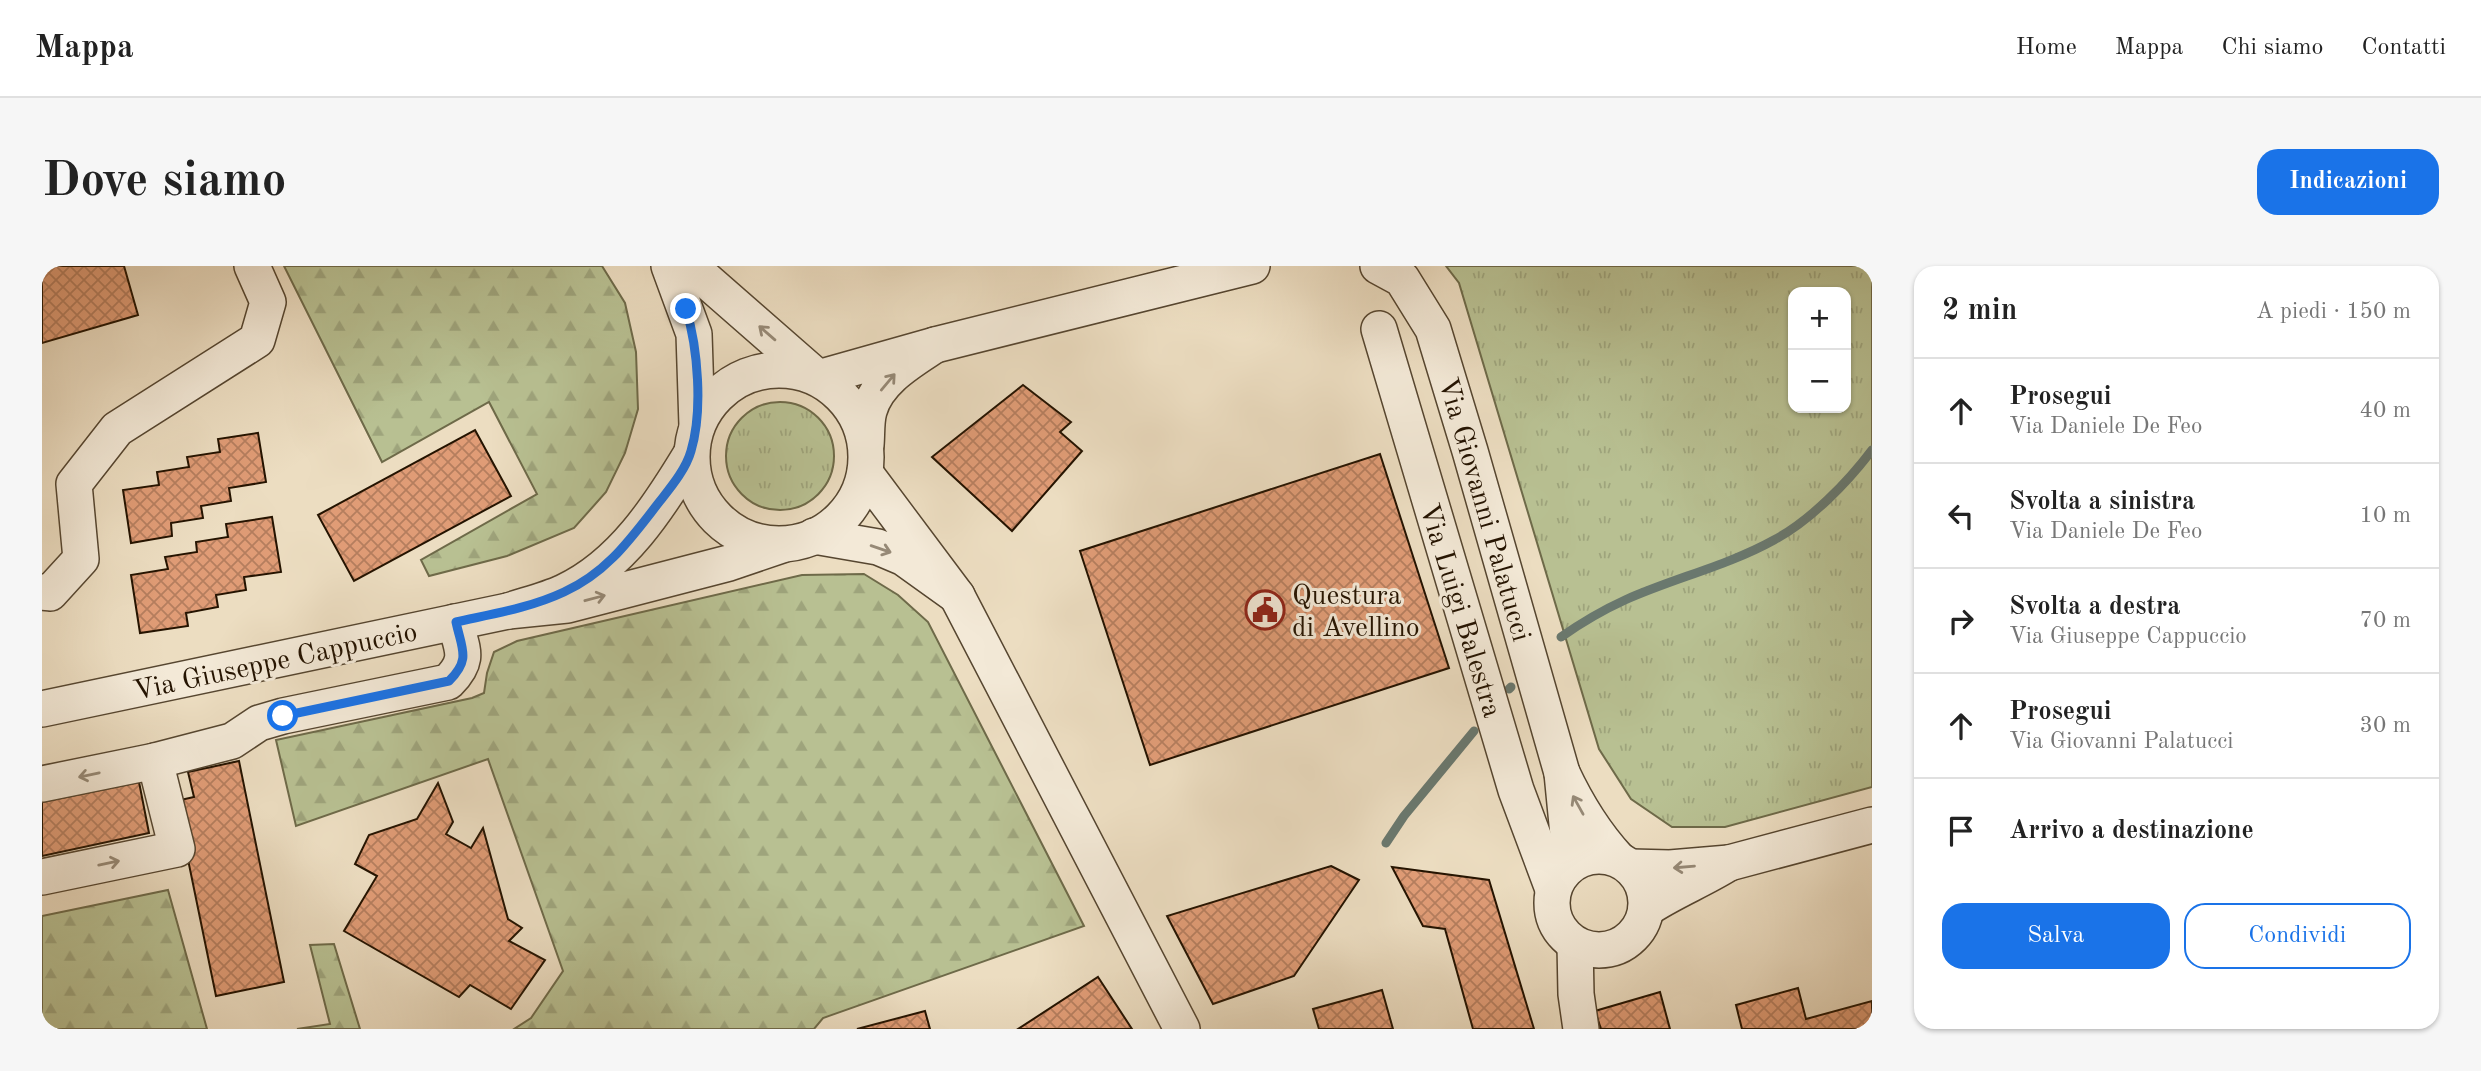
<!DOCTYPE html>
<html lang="it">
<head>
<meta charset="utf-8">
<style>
  body { margin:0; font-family:"Old Standard TT",serif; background:#f6f6f6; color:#222 }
  .controls { position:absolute; right:21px; top:21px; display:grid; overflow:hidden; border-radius:14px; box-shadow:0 2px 5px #0004 }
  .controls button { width:63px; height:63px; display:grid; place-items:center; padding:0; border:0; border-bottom:2px solid #e0e0e0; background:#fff; color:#222; font:35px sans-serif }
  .stop { position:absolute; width:21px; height:21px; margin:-16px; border:5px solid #1a73e8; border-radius:50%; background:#fff }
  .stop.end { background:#1a73e8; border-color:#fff; box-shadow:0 2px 7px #0008 }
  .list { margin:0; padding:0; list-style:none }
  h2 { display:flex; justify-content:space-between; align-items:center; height:91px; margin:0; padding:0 28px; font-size:30px }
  h2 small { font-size:23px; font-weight:400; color:#767676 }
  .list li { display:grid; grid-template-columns:46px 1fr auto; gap:21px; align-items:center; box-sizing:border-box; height:105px; padding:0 28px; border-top:2px solid #e0e0e0 }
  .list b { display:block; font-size:26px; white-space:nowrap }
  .list p { margin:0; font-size:23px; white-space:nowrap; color:#767676 }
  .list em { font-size:23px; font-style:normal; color:#767676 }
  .actions { display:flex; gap:14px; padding:21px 28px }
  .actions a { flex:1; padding:16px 0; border:2px solid #1a73e8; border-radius:21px; text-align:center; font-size:24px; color:#1a73e8 }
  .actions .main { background:#1a73e8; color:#fff }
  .icon { flex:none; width:38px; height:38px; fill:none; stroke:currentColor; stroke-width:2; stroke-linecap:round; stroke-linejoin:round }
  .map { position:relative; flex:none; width:1830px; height:763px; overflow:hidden; border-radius:21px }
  header { display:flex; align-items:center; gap:42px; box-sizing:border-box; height:98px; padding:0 35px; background:#fff; border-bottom:2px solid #e0e0e0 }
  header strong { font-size:33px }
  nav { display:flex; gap:38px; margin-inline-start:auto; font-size:24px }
  .intro { display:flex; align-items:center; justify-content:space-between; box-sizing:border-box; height:168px; padding:0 42px }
  h1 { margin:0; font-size:49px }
  .button { padding:18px 32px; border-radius:21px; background:#1a73e8; color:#fff; font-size:24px; font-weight:700 }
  main { display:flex; gap:42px; padding:0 42px }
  aside { flex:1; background:#fff; border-radius:21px; box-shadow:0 2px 5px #0004 }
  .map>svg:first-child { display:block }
  .grass { fill:url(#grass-tufts); stroke:#6e6a49; stroke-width:2; fill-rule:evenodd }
  .forest { fill:url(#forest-firs); stroke:#6e6a49; stroke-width:2 }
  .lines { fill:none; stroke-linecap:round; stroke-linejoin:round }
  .stream { stroke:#6a786e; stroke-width:9 }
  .building { fill:url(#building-cross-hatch); stroke:#241300; stroke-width:2 }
  .minor-casing { stroke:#564630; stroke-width:38 }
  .minor { stroke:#f3e9d7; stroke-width:35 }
  .oneway { stroke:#968976 }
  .route { stroke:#1a73e8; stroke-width:9 }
  .labels { text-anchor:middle; stroke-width:6; stroke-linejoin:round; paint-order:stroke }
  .street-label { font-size:28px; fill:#241300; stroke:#f3e9d7 }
  .poi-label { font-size:28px; fill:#241300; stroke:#f3e9d7; text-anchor:start }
</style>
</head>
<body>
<header>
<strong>Mappa</strong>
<nav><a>Home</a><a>Mappa</a><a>Chi siamo</a><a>Contatti</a></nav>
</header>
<div class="intro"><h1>Dove siamo</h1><a class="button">Indicazioni</a></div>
<main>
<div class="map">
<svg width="1830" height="763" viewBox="0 0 1830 763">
  <defs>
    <pattern id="grass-tufts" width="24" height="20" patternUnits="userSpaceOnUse" patternTransform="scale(1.75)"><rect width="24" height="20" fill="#b8c092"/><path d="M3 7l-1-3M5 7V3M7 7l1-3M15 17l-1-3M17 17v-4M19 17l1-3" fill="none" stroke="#9ea47c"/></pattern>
    <pattern id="forest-firs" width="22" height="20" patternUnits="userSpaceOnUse" patternTransform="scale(1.75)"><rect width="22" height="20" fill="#b8c092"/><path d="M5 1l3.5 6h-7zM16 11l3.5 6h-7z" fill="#9ea47c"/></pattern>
    <pattern id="building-cross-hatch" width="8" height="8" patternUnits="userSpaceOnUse" patternTransform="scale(1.75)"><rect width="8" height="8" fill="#e09c76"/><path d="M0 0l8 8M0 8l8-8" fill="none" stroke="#b57e5e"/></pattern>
  </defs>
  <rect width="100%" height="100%" fill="#ecddc1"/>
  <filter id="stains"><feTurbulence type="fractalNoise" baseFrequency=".00286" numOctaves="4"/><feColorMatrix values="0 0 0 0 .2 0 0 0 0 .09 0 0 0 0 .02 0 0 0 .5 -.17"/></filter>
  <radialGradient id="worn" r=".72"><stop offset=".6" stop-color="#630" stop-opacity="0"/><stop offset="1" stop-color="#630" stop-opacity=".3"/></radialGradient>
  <g class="grass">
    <path d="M 1404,0 L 1830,0 L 1830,521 L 1683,561 L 1630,561 L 1589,533 L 1557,483 L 1417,17 ZM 1804,26 L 1804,142 L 1751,142 L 1751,26 Z"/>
    <circle cx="738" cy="190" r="54"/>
  </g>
  <g class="forest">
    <path d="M 242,0 L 560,0 L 583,37 L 594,86 L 596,143 L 583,187 L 564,226 L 532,262 L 465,290 L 387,310 L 379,294 L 495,228 L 447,136 L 340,196 Z"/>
    <path d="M 822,308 L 856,329 L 886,356 L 1042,660 L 781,752 L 772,763 L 472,763 L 489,752 L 521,705 L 446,493 L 254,560 L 234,474 L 430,432 L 442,427 L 445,407 L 452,386 L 475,375 L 760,309 Z"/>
    <path d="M 126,624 L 165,763 L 0,763 L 0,650 Z"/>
    <path d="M 292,678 L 318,763 L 255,763 L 288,758 L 268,679 Z"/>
  </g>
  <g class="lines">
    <g class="stream">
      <path d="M 1519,371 C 1539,357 1561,344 1583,334 C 1632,312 1685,300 1732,274 C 1768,255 1806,216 1830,184"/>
      <path d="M 1467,423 L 1469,421"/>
      <path d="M 1344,577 L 1362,550 L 1432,465"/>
    </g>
  </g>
  <g class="building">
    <path d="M 0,0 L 82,0 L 96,49 L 0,77 Z"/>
    <path d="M 981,119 L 1029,156 L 1018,166 L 1040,185 L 970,265 L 890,191 Z"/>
    <path d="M 433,164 L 469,230 L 312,315 L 276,249 Z"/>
    <path d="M 216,167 L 224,216 L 187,222 L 189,235 L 159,240 L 161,252 L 129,257 L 130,270 L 89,277 L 81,224 L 117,219 L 115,206 L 147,201 L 145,191 L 178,186 L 176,173 Z"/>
    <path d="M 1338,188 L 1407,402 L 1108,499 L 1038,285 Z"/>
    <path d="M 230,251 L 239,306 L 202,311 L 204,324 L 174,329 L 176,341 L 144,347 L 146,360 L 98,367 L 89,309 L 126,303 L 123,291 L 155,286 L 154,276 L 186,271 L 184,258 Z"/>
    <path d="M 197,495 L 242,716 L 174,730 L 134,535 L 152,531 L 146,506 Z"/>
    <path d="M 97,516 L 107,567 L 0,590 L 0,536 Z"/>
    <path d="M 396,517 L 411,556 L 404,568 L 429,582 L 441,562 L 466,653 L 480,662 L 467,675 L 503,694 L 469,743 L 428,719 L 417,731 L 302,665 L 335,610 L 313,598 L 327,569 L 375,553 Z"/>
    <path d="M 1289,600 L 1317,614 L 1252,710 L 1171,738 L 1125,650 Z"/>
    <path d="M 1350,601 L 1447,614 L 1492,763 L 1431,763 L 1403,663 L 1381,660 Z"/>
    <path d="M 1056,711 L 1090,763 L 976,763 Z"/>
    <path d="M 1756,722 L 1764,753 L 1830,735 L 1830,763 L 1700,763 L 1694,739 Z"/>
    <path d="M 1340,724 L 1351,763 L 1277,763 L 1271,743 Z"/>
    <path d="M 1618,726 L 1628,763 L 1559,763 L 1553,745 Z"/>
    <path d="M 883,745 L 888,763 L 815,763 Z"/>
  </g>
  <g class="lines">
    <g class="minor-casing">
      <g id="minor">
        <path d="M 627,0 L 652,68 L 655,160"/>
        <path d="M 648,0 L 776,112 L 893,79 C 869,95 835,114 827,145 C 824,155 825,168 824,179"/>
        <path d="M 1336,0 L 1360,13 L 1391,63 L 1428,185 L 1520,507"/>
        <path d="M 1337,63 L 1474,524 L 1511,623"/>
        <path d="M 893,79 L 1210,0"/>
        <circle cx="737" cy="191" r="87"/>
        <path d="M 649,188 C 617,241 580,299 522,326 C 505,334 484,339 466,345 L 525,339 L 687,297 L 740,279"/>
        <path d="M 772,270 L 836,281 L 862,292 L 915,330 L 823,207"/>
        <path d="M 0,326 L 8,327 L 39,293 L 32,218 L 75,163 L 215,74 L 226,36 L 210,0"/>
        <path d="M 915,330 L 1140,763"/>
        <path d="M 0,443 L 466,345"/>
        <path d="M 113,495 L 190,475 L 217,457 L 241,450 L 406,416 C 429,393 420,384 413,356"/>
        <path d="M 0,518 L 113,495 L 135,583 L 0,611"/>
        <circle cx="1557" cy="637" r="47"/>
        <path d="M 1687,597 L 1830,559"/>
        <path d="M 1589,601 L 1628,602 L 1687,597 C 1660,614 1631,625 1604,643"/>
        <path d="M 1519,609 L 1528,589 L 1520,507 C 1535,539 1552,567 1576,593"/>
        <path d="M 1533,678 L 1534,728 L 1539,763"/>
      </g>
    </g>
    <use href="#minor" class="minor"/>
  </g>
  <defs><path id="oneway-shaft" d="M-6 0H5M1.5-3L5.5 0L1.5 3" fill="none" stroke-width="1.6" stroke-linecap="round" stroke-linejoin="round" transform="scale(1.75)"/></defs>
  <g class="oneway">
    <use href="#oneway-shaft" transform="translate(725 67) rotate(-139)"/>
    <use href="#oneway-shaft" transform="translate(846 116) rotate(-50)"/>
    <use href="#oneway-shaft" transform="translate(839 283) rotate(19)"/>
    <use href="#oneway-shaft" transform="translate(553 332) rotate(-15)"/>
    <use href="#oneway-shaft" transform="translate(47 509) rotate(168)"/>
    <use href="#oneway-shaft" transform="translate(1536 539) rotate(-119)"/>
    <use href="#oneway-shaft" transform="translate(67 597) rotate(-12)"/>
    <use href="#oneway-shaft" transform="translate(1642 601) rotate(175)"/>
  </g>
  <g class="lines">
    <path class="route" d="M 241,450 L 407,415 C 429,393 420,384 414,356 C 450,348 488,342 522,326 C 566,306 589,272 618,235 C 629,221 644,203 649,185 C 661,145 656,82 644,43"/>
  </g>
  <defs>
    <g id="civic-ring" transform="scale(2.0125)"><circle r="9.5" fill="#f3e9d7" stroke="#8f2418" stroke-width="1.5"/><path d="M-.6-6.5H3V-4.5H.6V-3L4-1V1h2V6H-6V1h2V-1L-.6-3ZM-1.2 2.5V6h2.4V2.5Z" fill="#8f2418"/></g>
  </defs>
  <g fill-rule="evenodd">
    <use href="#civic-ring" x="1223" y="344"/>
  </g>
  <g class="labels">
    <g class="street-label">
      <text transform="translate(1444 243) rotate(74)" y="10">Via Giovanni Palatucci</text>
      <text transform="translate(1420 344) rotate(73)" y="10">Via Luigi Balestra</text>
      <text transform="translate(233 394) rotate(-12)" y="10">Via Giuseppe Cappuccio</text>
    </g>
    <g class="poi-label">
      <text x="1250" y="338">Questura<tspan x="1250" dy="32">di Avellino</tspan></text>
    </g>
  </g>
  <rect width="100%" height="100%" filter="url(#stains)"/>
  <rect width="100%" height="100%" fill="url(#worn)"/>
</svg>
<div class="controls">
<button>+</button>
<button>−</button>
</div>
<div class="stop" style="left:241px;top:450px"></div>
<div class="stop end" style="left:644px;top:43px"></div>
</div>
<aside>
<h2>2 min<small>A piedi · 150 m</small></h2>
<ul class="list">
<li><svg class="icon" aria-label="ahead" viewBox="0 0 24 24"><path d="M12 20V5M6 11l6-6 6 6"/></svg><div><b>Prosegui</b><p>Via Daniele De Feo</p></div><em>40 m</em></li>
<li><svg class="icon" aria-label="left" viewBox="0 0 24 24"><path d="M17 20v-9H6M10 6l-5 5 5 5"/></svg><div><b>Svolta a sinistra</b><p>Via Daniele De Feo</p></div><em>10 m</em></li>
<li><svg class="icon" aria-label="right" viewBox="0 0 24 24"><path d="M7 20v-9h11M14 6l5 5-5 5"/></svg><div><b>Svolta a destra</b><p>Via Giuseppe Cappuccio</p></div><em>70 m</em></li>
<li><svg class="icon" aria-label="ahead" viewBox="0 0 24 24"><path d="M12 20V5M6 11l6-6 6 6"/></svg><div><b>Prosegui</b><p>Via Giovanni Palatucci</p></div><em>30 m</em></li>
<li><svg class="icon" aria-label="arrive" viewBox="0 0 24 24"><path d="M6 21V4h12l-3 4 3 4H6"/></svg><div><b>Arrivo a destinazione</b></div></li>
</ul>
<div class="actions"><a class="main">Salva</a><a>Condividi</a></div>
</aside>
</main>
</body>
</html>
